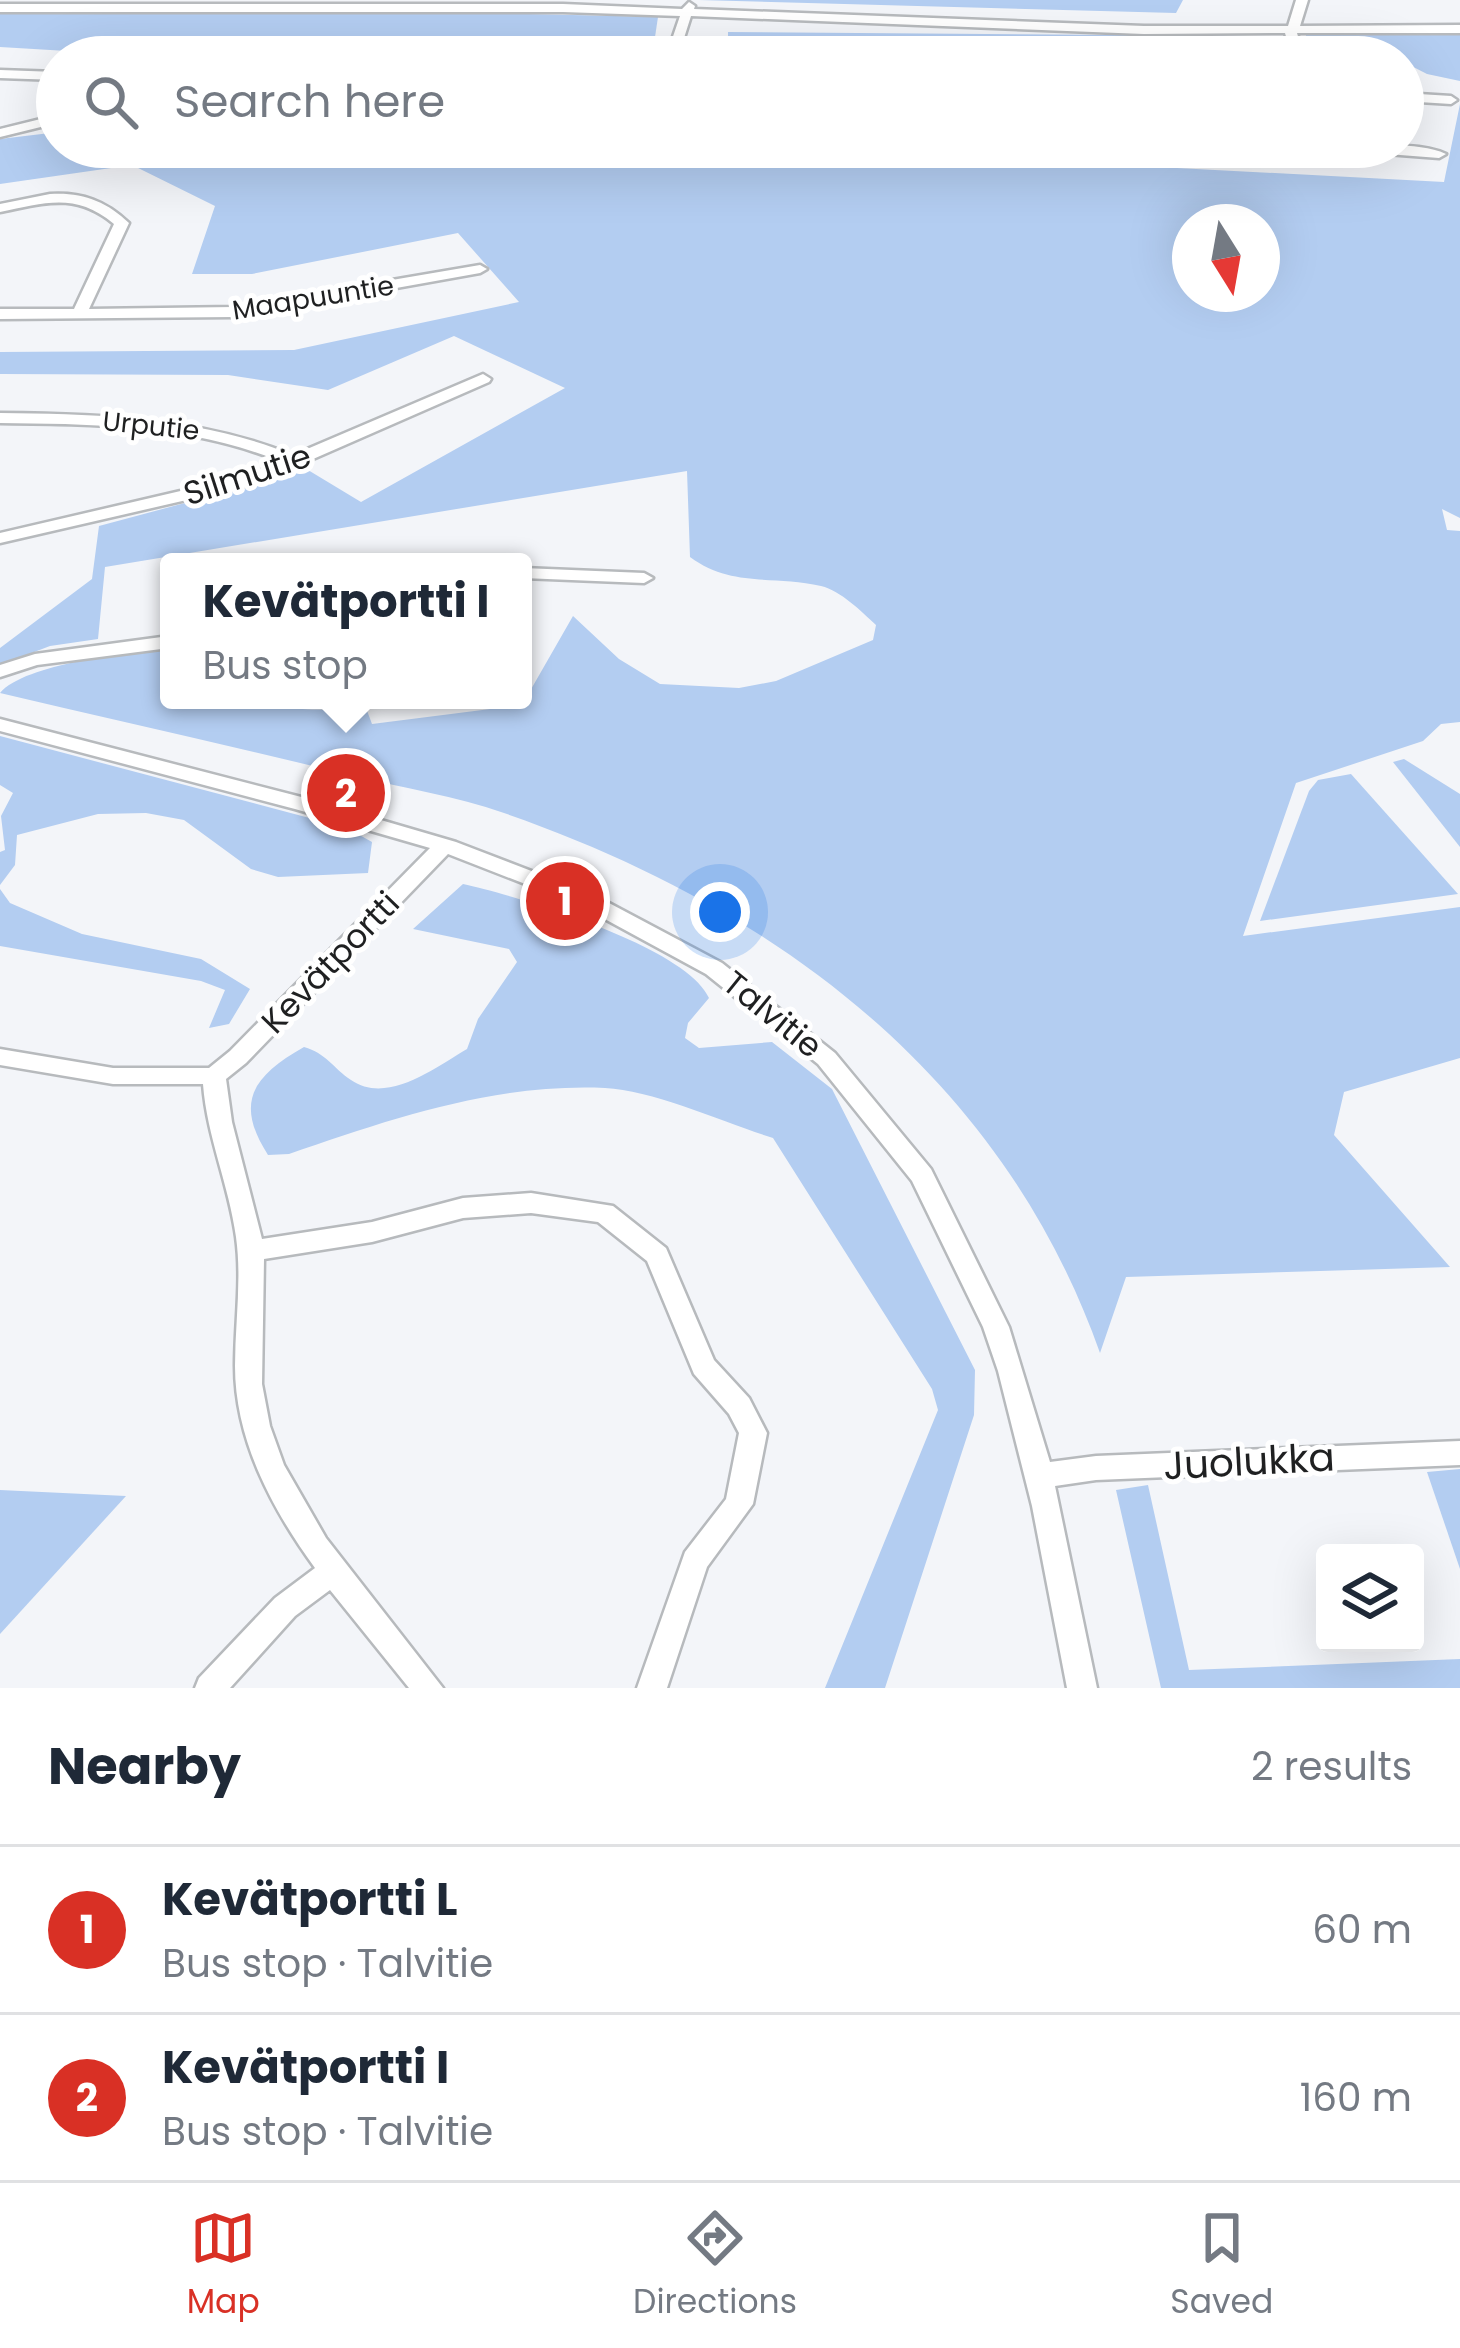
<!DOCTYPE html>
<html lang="en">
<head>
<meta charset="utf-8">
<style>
  body { margin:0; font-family:Poppins,sans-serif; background:#f2f2f3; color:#1f2937 }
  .controls { position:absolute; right:36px; bottom:36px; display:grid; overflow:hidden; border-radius:12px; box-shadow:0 12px 48px #0002 }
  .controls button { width:108px; height:108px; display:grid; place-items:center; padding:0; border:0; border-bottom:3px solid #e0e1e3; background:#fff; color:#1f2937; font:60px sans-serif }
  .compass { position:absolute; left:1172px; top:204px; width:108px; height:108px; border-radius:50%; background:#fff; box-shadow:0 12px 48px #0002; rotate:169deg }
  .you { position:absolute; left:720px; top:912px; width:42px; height:42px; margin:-30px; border:9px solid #fff; border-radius:50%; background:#1a73e8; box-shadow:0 0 0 18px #1a73e833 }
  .badge { display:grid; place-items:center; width:78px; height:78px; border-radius:50%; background:#d93025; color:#fff; font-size:39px; font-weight:700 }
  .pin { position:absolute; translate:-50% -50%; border:6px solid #fff; box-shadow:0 3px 12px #0006 }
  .popup { position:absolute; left:160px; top:553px; width:372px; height:156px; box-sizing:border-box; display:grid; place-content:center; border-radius:12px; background:#fff; filter:drop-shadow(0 3px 9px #0005); font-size:39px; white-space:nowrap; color:#747a83 }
  .popup b { font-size:45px; color:#1f2937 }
  .popup::after { content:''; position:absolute; left:50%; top:100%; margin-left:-24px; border:24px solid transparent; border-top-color:#fff }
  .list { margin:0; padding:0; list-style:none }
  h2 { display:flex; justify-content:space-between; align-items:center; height:156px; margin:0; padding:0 48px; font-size:51px }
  h2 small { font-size:39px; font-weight:400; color:#747a83 }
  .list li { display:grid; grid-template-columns:78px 1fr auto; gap:36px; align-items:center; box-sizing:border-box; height:168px; padding:0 48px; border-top:3px solid #e0e1e3 }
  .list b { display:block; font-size:45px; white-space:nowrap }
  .list p { margin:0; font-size:39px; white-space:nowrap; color:#747a83 }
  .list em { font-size:39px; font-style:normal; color:#747a83 }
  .icon { flex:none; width:66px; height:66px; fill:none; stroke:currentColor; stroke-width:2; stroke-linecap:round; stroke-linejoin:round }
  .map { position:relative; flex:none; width:1460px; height:1688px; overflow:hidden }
  .search { position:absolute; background:#fff; box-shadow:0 12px 48px #0002; left:36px; right:36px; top:36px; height:132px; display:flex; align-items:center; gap:30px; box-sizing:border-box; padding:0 42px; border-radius:66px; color:#747a83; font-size:45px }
  .sheet { height:492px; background:#fff }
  nav { display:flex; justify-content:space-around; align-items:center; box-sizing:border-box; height:168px; border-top:3px solid #e0e1e3; background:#fff; font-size:33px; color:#747a83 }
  nav a { display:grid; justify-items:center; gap:6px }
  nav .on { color:#d93025 }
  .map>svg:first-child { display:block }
  .green { fill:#b3cdf1; fill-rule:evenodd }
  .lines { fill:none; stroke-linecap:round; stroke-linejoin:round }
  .minor-casing { stroke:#b7babd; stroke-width:5 }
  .minor { fill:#fff; fill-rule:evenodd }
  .labels { text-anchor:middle; stroke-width:10; stroke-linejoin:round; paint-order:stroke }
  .far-street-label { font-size:27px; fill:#1f2021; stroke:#fff }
  .street-label { font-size:33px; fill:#1f2021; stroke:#fff }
  .near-street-label { font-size:39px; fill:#1f2021; stroke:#fff }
</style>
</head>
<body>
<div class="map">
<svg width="1460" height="1688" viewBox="0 0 1460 1688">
  <rect width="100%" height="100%" fill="#f3f5f9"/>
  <g class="green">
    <path d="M 699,0 L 1183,0 L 1176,13 Z"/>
    <path d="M 450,12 L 658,17 L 652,57 L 168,57 L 0,47 L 0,14 Z"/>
    <path d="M 728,32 L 1253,36 L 1284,43 L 1286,57 L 728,57 Z"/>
    <path d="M 1317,32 L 1460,34 L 1460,81 L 1427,74 L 1386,53 L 1306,46 L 1306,35 Z"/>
    <path d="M 1460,104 L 1460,518 L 1442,509 L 1447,530 L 1460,531 L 1460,722 L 1441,724 L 1423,741 L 1296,783 L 1243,936 L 1460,907 L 1460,1058 L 1344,1092 L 1334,1135 L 1450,1267 L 1126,1277 L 1100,1353 C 1002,1076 775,907 504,813 C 456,796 403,788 354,776 C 236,747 118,721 0,693 C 26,663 128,654 169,646 L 169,668 L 162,670 L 169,700 C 233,700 306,715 366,708 L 372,724 L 522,705 L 573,616 L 619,659 L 660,684 L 739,688 L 776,681 L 873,640 L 876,625 C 861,611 841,591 821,586 C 774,575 732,588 690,557 L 687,471 L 105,567 L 98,639 L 50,646 L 0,665 L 0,648 L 92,579 L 99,526 L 308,470 L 361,502 L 565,388 L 454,336 L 328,390 L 228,375 L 0,374 L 0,352 L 294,350 L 519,302 L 458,233 L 252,274 L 192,274 L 215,206 L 132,165 L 0,184 L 0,139 L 50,133 L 57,134 L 57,147 L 143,147 L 211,158 L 229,147 L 569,147 L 674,153 L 712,147 L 1147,147 L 1158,167 L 1444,182 ZM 1190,222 L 1262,222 L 1262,294 L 1190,294 Z"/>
    <path d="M 0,736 L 347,828 L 372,842 L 368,873 L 278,877 L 251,869 L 184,820 L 146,813 L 98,814 L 17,835 L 15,865 L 0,885 L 0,852 L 5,850 L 1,816 L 13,793 L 0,785 Z"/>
    <path d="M 1404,759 L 1460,794 L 1460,847 L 1393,762 Z"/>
    <path d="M 1351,774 L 1458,894 L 1260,921 L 1309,791 L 1318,780 Z"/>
    <path d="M 463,884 C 518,896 687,947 709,998 L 688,1023 L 685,1038 L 699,1048 L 772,1042 L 832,1089 L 975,1370 L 974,1415 L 885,1688 L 825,1688 L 938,1410 L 932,1389 L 773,1138 C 725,1123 653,1090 605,1088 C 495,1083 391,1119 289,1154 L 268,1155 C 234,1102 253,1076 304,1047 C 326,1053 333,1068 351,1080 C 387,1105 435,1068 467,1049 L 478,1019 L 517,962 L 509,949 L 413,929 Z"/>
    <path d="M 0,889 L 10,903 L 82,934 L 201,959 L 250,989 L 229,1024 L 209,1028 L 225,990 L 201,981 L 0,946 Z"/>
    <path d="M 1460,1469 L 1460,1569 L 1427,1472 Z"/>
    <path d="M 1148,1485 L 1189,1670 L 1460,1659 L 1460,1688 L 1161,1688 L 1116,1490 Z"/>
    <path d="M 0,1490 L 126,1496 L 0,1634 Z"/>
  </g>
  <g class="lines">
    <g class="minor-casing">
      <g id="minor">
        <path d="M 1296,0 L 1308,0 L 1300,26 L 1460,25 L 1460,33 L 1297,33 L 1304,57 L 1292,57 L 1285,33 L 1144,34 L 691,16 L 678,57 L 666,57 L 680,16 L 563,12 L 0,12 L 0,4 L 563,4 L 682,9 L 689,2 L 695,6 L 694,9 L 1144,26 L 1288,26 Z"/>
        <path d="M 0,70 L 57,72 L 57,80 L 0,78 Z"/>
        <path d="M 1403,93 L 1451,96 L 1457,100 L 1451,104 L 1403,101 Z"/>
        <path d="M 57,115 L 57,123 L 0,137 L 0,129 Z"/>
        <path d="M 1341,147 C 1373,147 1417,141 1446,154 L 1439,158 L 1348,151 Z"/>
        <path d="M 50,194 C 82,192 106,201 129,223 L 89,309 L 234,307 L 480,265 L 487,269 L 480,273 L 234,317 L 0,319 L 0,309 L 74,309 L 114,224 C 75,192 46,203 0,212 L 0,204 Z"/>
        <path d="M 483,374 L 491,379 L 489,382 L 256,484 L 0,543 L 0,533 L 245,476 L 279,461 C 190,425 95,424 0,423 L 0,413 C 101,414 199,417 293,455 Z"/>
        <path d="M 523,568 L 644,573 L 653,578 L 644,583 L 523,578 Z"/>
        <path d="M 169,636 L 169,648 L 37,665 L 0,677 L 0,665 L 35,654 Z"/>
        <path d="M 0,719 L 309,799 L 456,842 L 594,895 L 722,963 L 835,1053 L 931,1169 L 1009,1327 L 1050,1462 L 1096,1456 L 1460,1441 L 1460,1465 L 1096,1480 L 1055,1486 L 1097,1688 L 1067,1688 L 1032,1506 L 998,1371 L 983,1327 L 912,1181 L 818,1064 L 706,974 L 579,905 L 448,854 L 246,1063 L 226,1079 L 232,1122 L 262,1239 L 372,1222 L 463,1198 L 531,1193 L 613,1206 L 666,1248 L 714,1360 L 749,1398 L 767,1433 L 753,1504 L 707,1567 L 667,1688 L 637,1688 L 685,1552 L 726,1499 L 739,1433 L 729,1414 L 694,1374 L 647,1261 L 598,1222 L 531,1213 L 463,1218 L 372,1242 L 264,1259 L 262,1384 L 270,1426 L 284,1465 L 326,1538 L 443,1688 L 409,1688 L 330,1590 L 295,1616 L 230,1688 L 195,1688 L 199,1678 L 275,1598 L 315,1568 C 272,1509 235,1440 235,1366 C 235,1323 242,1280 236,1237 C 229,1185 207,1137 203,1084 L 113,1084 L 0,1065 L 0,1049 L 113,1068 L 209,1068 L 230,1051 L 430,848 L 295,809 L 0,731 Z"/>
      </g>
    </g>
    <use href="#minor" class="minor"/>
  </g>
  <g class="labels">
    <g class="far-street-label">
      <text transform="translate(313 298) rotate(-9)" y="9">Maapuuntie</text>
      <text transform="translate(151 426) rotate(6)" y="9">Urputie</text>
    </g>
    <g class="street-label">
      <text transform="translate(247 474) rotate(-18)" y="12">Silmutie</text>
      <text transform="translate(330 962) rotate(-46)" y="12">Kevätportti</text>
      <text transform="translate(773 1014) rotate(39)" y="12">Talvitie</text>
    </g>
    <g class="near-street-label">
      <text transform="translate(1249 1461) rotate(-3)" y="14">Juolukka</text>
    </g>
  </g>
</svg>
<div class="controls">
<button><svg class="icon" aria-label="layers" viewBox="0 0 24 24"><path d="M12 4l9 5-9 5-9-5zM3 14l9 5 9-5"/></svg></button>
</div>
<svg class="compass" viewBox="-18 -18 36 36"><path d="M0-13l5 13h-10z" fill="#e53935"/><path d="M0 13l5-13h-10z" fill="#747a83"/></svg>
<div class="you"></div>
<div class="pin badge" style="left:565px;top:901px">1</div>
<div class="pin badge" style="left:346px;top:793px">2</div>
<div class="popup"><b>Kevätportti I</b>Bus stop</div>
<div class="search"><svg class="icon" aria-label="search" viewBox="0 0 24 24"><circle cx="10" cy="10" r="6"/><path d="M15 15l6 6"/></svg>Search here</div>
</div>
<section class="sheet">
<h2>Nearby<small>2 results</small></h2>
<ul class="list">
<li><span class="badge">1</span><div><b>Kevätportti L</b><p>Bus stop · Talvitie</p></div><em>60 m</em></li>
<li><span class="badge">2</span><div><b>Kevätportti I</b><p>Bus stop · Talvitie</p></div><em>160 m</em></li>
</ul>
</section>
<nav>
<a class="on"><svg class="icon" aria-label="map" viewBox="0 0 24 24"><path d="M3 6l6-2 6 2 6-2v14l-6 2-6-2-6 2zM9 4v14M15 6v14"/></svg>Map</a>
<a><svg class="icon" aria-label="directions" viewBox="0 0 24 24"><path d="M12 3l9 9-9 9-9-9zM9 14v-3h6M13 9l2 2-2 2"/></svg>Directions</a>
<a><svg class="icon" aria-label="saved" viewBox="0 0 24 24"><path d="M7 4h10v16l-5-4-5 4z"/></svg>Saved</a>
</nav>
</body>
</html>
